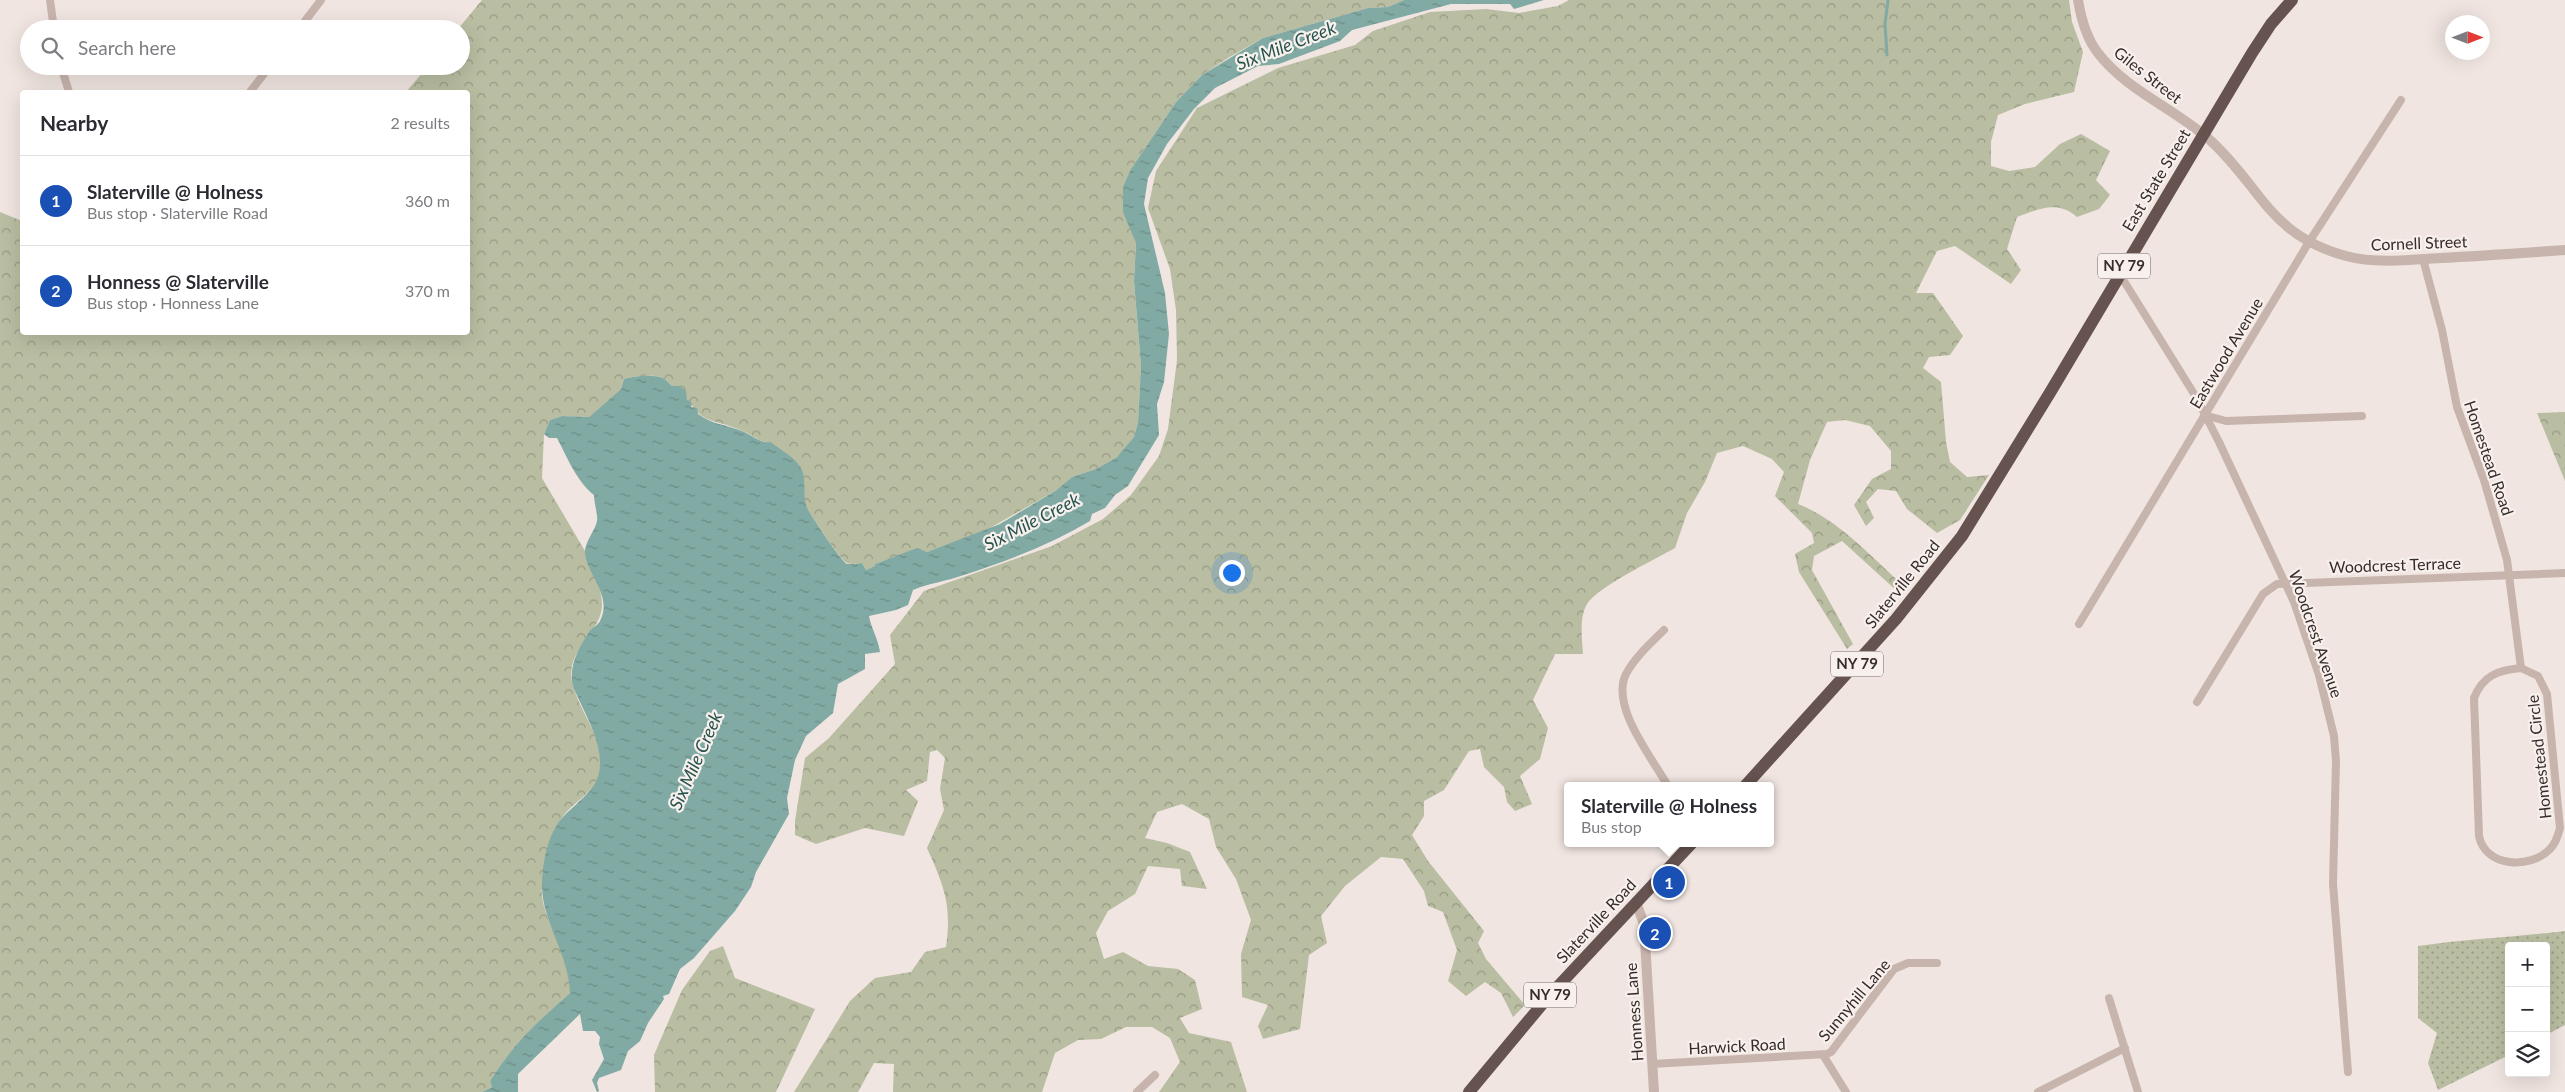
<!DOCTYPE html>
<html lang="en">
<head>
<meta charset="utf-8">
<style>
  body { margin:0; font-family:Lato,sans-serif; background:#f2f2f3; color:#2b2b33 }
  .controls { position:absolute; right:15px; bottom:15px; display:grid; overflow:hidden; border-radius:5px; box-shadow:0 5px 20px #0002 }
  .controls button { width:45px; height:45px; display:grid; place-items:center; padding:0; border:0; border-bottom:1px solid #e1e1e2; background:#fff; color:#2b2b33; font:25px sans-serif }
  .compass { position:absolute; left:2445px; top:15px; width:45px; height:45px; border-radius:50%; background:#fff; box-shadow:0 5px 20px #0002; rotate:90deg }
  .you { position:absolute; left:1231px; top:572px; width:18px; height:18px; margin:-12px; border:4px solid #fff; border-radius:50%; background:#1a73e8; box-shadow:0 0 0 8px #1a73e833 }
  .badge { display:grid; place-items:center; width:32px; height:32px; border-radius:50%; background:#ea580c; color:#fff; font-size:16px; font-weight:700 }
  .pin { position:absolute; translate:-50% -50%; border:2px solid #fff; box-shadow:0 1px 5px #0006 }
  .popup { position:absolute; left:1564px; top:782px; width:210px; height:65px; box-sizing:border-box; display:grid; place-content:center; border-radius:5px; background:#fff; filter:drop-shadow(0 1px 4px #0005); font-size:16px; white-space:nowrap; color:#7c7c81 }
  .popup b { font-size:19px; color:#2b2b33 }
  .popup::after { content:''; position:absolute; left:50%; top:100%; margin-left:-10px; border:10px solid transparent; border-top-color:#fff }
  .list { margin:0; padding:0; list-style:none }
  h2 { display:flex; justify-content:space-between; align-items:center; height:65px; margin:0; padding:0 20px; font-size:21px }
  h2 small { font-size:16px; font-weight:400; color:#7c7c81 }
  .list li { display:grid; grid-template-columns:32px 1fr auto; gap:15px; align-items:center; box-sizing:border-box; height:90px; padding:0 20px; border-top:1px solid #e1e1e2 }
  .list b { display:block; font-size:19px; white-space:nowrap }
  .list p { margin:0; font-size:16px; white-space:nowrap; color:#7c7c81 }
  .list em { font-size:16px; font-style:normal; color:#7c7c81 }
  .icon { flex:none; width:28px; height:28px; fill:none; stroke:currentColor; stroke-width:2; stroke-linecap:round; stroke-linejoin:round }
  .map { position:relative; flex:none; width:2565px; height:1092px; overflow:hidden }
  .search { position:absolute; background:#fff; box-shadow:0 5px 20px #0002; left:20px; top:20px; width:450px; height:55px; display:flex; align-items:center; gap:12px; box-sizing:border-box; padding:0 18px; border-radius:28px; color:#7c7c81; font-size:19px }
  .panel { position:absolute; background:#fff; box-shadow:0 5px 20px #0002; left:20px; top:90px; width:450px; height:245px; border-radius:5px }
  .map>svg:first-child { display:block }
  .grass { fill:url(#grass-dots) }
  .forest { fill:url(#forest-crowns) }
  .water { fill:url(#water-ripples) }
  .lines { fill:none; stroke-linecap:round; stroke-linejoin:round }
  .stream { stroke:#82aaa4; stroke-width:3 }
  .minor { stroke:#c7b4ad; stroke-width:8 }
  .tertiary { stroke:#c7b4ad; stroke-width:10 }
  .trunk { stroke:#665350; stroke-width:12 }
  .labels { text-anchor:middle; stroke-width:4.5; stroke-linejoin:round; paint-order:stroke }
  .shield { fill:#f8f0ec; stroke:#706765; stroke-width:1 }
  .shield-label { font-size:15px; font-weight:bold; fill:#362c2b }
  .street-label { font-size:16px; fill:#362c2b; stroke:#f8f0ec }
  .water-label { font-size:18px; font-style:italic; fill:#25534d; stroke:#f8f0ec }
</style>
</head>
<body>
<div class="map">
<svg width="2565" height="1092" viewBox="0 0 2565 1092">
  <defs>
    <pattern id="grass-dots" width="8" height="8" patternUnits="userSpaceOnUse" patternTransform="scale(1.25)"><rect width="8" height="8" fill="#b9bda1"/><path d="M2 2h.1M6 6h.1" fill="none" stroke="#979a83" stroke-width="1.8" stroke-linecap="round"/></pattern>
    <pattern id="forest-crowns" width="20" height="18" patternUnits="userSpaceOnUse" patternTransform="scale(1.25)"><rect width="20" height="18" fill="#b9bda1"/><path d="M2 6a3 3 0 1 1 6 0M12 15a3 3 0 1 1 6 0" fill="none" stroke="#979a83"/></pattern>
    <pattern id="water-ripples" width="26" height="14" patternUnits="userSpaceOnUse" patternTransform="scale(1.25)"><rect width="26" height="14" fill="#82aaa4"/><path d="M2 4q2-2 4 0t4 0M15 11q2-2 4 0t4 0" fill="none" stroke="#6b8b86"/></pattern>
  </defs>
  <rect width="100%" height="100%" fill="#f0e5e0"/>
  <path class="grass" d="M 2565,931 L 2565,1025 L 2546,1035 L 2546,946 L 2509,946 L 2509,1055 L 2438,1090 L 2428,1063 L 2437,1033 L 2418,1018 L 2418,946 C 2467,939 2516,937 2565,931 Z"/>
  <g class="forest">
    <path d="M 482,0 L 1404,0 L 1388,7 L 1368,8 L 1263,38 L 1228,58 L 1202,75 L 1176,102 L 1131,169 L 1136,243 L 1134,281 L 1141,366 L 1138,422 L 1134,437 L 1126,448 L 1117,457 L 1096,469 L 1072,477 L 1055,491 L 983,532 L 927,552 L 916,549 L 875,564 L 876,566 L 866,570 L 862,563 C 858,563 851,565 847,563 C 842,562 808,512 806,506 C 803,495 803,482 802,471 L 771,442 C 761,444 753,435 743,431 C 705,415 703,428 680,386 L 672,386 C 669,384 666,379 663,378 C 656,374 632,376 624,379 L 621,389 L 589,417 L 562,416 L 550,420 L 544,434 L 542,478 L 585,551 C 589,569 602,584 602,604 C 603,631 565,650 572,682 C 578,711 609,744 599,775 C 592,795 570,804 562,818 C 557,825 544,878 542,888 C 539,910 565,951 569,974 C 570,980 570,987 570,993 C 538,1021 513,1045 490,1081 L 492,1087 L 482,1092 L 0,1092 L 0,212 L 22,221 L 22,332 L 468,332 L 468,92 L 406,92 L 428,66 L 461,66 L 461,29 L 458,29 Z"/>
    <path d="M 1569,0 L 2069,0 L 2072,22 L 2083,52 L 2074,92 L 2025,104 L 1998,115 L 1991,142 L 1991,166 L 2009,171 L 2035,167 L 2060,144 L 2081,134 L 2110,151 L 2096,180 L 2110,195 L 2099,209 L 2077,217 C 2058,200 2038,209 2017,217 L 2007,249 L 2021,270 L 2011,284 L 1955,246 L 1937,251 L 1916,293 L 1933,293 L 1963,336 L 1950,355 L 1929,357 L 1923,368 L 1941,382 L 1946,442 L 1950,462 L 1967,477 L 1989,475 L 1960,520 L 1937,533 L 1907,509 L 1896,491 L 1878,489 L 1866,502 L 1874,518 L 1866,526 L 1854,505 L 1872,479 L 1891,469 L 1891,451 L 1870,426 L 1845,420 L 1827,422 L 1810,460 L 1798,504 C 1839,520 1871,557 1904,586 L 1898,592 L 1842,541 L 1814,556 L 1812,570 L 1853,644 L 1847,649 L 1799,572 L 1795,554 L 1814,543 L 1812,533 L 1775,496 L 1784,472 L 1772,459 L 1743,446 L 1717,453 L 1705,482 L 1687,513 L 1675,548 C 1656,559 1597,587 1587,604 C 1579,617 1582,639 1583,654 L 1555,654 L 1533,700 L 1548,728 L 1540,759 L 1520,776 L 1532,804 L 1515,811 L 1507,802 L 1504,787 L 1484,767 L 1480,749 L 1469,751 L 1444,790 L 1424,801 L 1424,816 L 1412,835 L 1428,861 L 1484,931 L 1478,943 L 1486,959 L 1525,1005 L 1513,1017 L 1501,993 L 1485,982 L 1466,996 L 1448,981 L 1457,950 L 1443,912 L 1428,906 L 1424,891 L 1403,859 L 1381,857 L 1345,886 L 1321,916 L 1327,943 L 1309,955 L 1300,1029 L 1263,1039 L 1258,1026 L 1268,1005 L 1242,997 L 1241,954 L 1251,920 L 1236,879 L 1216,847 L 1209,819 L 1182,804 L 1157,812 L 1145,838 L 1167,843 L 1190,852 L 1207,889 L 1182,886 L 1180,869 L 1148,866 L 1135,894 L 1108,911 L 1096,933 L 1104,959 L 1123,952 L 1148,966 L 1178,969 L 1195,980 L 1202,1009 L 1180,1018 L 1189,1033 L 1231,1042 L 1247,1092 L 1159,1092 L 1180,1062 L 1170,1038 L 1152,1027 L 1126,1027 L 1101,1039 L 1078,1040 L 1055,1053 L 1042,1092 L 893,1092 L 894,1064 L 874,1063 L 858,1092 L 794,1092 L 850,1001 L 875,978 L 911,972 L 925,952 L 946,947 C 952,905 944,886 927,848 L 944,810 L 940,789 L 945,758 L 937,750 L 930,752 L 927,781 L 906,790 L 918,801 L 904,836 L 865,828 L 816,844 L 795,835 L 795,821 L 805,758 L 829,738 L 895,664 L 890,635 L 924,591 L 1052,546 L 1103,519 L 1131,495 L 1159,456 L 1168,429 L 1177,360 L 1176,310 L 1170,269 L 1148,208 L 1156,171 L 1197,108 L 1278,68 L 1355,45 L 1373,31 L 1430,12 L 1486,9 L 1519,13 L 1558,6 Z"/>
    <path d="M 2565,412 L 2565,481 L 2537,413 Z"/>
    <path d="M 723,946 L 735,978 L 815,1009 L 776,1092 L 655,1092 L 654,1055 L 682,990 L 710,951 Z"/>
  </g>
  <path class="water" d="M 1404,0 L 1544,0 L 1514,9 L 1510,4 L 1451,4 L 1352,30 L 1340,41 L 1279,64 L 1258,66 L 1215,88 L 1194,109 L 1167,144 L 1148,178 L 1144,204 L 1165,293 L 1169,334 L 1164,382 L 1157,404 L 1159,435 L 1128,486 L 1115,495 L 1105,508 L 1092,514 L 1090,521 C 1051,544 1008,561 964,575 C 947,581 930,583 913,590 L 908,605 L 896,610 L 869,616 C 871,628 878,638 880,652 L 865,654 L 865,669 L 838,684 L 833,713 L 806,736 L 795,760 L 787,798 L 789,814 L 756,872 L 751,887 L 735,911 L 694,958 L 680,969 L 669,994 L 663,996 L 664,999 L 648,1023 L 640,1041 L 628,1051 L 621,1070 L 599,1078 L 597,1083 L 599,1091 L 597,1092 L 592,1080 L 604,1059 L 599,1044 L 600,1037 L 595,1031 L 583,1031 L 580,1014 L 518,1074 L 518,1092 L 482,1092 L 492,1087 L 490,1081 C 514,1043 537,1022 570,993 C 569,955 543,923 542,888 C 542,865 547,834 563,817 C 575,804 595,791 599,773 C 604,750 590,723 580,702 C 577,695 572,687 572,681 C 570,663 580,646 589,632 C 592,628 598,625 600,621 C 613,596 587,575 585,553 C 584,543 595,531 597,521 C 598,515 594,503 594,495 C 577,482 567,457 557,438 L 549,438 L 544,434 L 550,420 L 562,416 L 589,417 L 621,389 L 624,379 C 632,376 655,374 663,378 C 666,379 669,384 672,386 L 680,386 L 686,391 L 687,399 L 692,403 L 691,407 L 697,408 L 698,414 C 711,424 727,425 742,431 C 752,435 761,444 771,442 C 781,451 796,457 802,470 C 806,480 803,494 806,505 C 807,511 842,562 847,564 C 851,565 858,563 862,563 L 866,570 L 875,566 L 875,564 L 917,548 L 927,552 L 1000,524 L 1055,491 L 1072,477 L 1096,469 L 1117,457 L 1134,437 L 1138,422 L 1141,366 L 1134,281 L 1136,243 L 1123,212 L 1123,187 L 1131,169 L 1176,102 L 1202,75 L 1263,38 L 1368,8 L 1388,7 Z"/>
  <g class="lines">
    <path class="stream" d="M 1887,55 L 1885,24 L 1888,0"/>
    <g class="minor">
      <path d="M 50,0 L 54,29"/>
      <path d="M 299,29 L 321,0"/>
      <path d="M 61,66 L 69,92"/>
      <path d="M 250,92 L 270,66"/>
      <path d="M 2423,259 L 2442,330 L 2457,407 L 2484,480 L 2507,560 L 2521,668"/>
      <path d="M 2119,273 L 2196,397 L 2219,442 L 2294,602 L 2319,675 L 2334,736 L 2336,761 L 2333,884 L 2348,1072"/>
      <path d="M 2204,415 L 2226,421 L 2362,416"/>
      <path d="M 2079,624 L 2309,242 L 2401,100"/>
      <path d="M 1664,630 C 1651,643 1635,657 1626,674 C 1610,706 1652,758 1668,786"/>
      <path d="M 2521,668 L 2538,676 L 2547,694 L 2560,828 C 2558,836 2556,843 2550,849 C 2530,870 2485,867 2479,836 L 2474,698 C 2483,675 2499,670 2521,668 Z"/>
      <path d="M 2197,702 L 2263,594 L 2277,584 L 2565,573"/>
      <path d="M 2109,998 L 2138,1092"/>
      <path d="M 1823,1055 L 1846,1092"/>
      <path d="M 1652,1064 L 1827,1054 L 1831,1052 L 1894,969 L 1908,963 L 1937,963"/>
      <path d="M 1137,1092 L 1155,1075"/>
      <path d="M 2038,1092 L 2125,1048"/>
    </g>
    <g class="tertiary">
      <path d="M 2078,0 C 2081,18 2086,38 2098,53 C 2127,91 2176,109 2211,141 C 2262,188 2269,235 2346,256 C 2376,264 2410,260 2440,258 C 2482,256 2523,253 2565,250"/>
      <path d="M 1636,902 L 1644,924 L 1654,1092"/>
    </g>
    <g class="trunk">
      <path d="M 1745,786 L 1896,619 L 1962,536 L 2051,391 L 2252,53 L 2271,24 L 2292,0"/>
      <path d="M 1469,1092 L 1549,996 L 1692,843"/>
    </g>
  </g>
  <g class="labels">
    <g class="shield">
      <rect x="2098" y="253.5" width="52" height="25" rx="4"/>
      <rect x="1831" y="651.5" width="52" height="25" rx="4"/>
      <rect x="1524" y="982.5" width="52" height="25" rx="4"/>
    </g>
    <g class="shield-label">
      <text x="2124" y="271">NY 79</text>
      <text x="1857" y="669">NY 79</text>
      <text x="1550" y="1000">NY 79</text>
    </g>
    <g class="street-label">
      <text transform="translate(2148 75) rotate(38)" y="6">Giles Street</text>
      <text transform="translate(2156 180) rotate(-59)" y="6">East State Street</text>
      <text transform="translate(2419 243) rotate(-2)" y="6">Cornell Street</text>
      <text transform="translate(2226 353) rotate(-59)" y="6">Eastwood Avenue</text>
      <text transform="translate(2489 458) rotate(71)" y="6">Homestead Road</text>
      <text transform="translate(2395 565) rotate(-2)" y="6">Woodcrest Terrace</text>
      <text transform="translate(1902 584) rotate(-51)" y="6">Slaterville Road</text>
      <text transform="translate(2316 634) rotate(71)" y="6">Woodcrest Avenue</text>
      <text transform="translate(2539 757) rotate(-96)" y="6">Homestead Circle</text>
      <text transform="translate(1596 921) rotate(-47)" y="6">Slaterville Road</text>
      <text transform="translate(1854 1000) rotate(-50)" y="6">Sunnyhill Lane</text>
      <text transform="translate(1634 1012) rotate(-94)" y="6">Honness Lane</text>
      <text transform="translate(1737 1046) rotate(-3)" y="6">Harwick Road</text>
    </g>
    <g class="water-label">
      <text transform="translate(1286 46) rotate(-21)" y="6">Six Mile Creek</text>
      <text transform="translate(1032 522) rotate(-27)" y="6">Six Mile Creek</text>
      <text transform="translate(696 761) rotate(-66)" y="6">Six Mile Creek</text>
    </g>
  </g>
</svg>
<div class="controls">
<button>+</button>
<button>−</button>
<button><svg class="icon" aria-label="layers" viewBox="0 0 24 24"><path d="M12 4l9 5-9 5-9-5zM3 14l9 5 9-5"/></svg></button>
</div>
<svg class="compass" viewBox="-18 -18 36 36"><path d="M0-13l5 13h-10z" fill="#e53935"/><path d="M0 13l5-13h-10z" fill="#7c7c81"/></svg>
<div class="you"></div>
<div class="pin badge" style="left:1669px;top:882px;background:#1a4fb4">1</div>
<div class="popup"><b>Slaterville @ Holness</b>Bus stop</div>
<div class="pin badge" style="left:1655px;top:933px;background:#1a4fb4">2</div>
<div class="search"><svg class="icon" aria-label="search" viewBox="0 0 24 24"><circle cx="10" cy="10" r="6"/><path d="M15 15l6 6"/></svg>Search here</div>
<section class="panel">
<h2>Nearby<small>2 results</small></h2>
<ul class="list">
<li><span class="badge" style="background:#1a4fb4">1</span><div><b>Slaterville @ Holness</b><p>Bus stop · Slaterville Road</p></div><em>360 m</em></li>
<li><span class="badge" style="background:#1a4fb4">2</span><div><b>Honness @ Slaterville</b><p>Bus stop · Honness Lane</p></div><em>370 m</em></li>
</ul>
</section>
</div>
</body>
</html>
